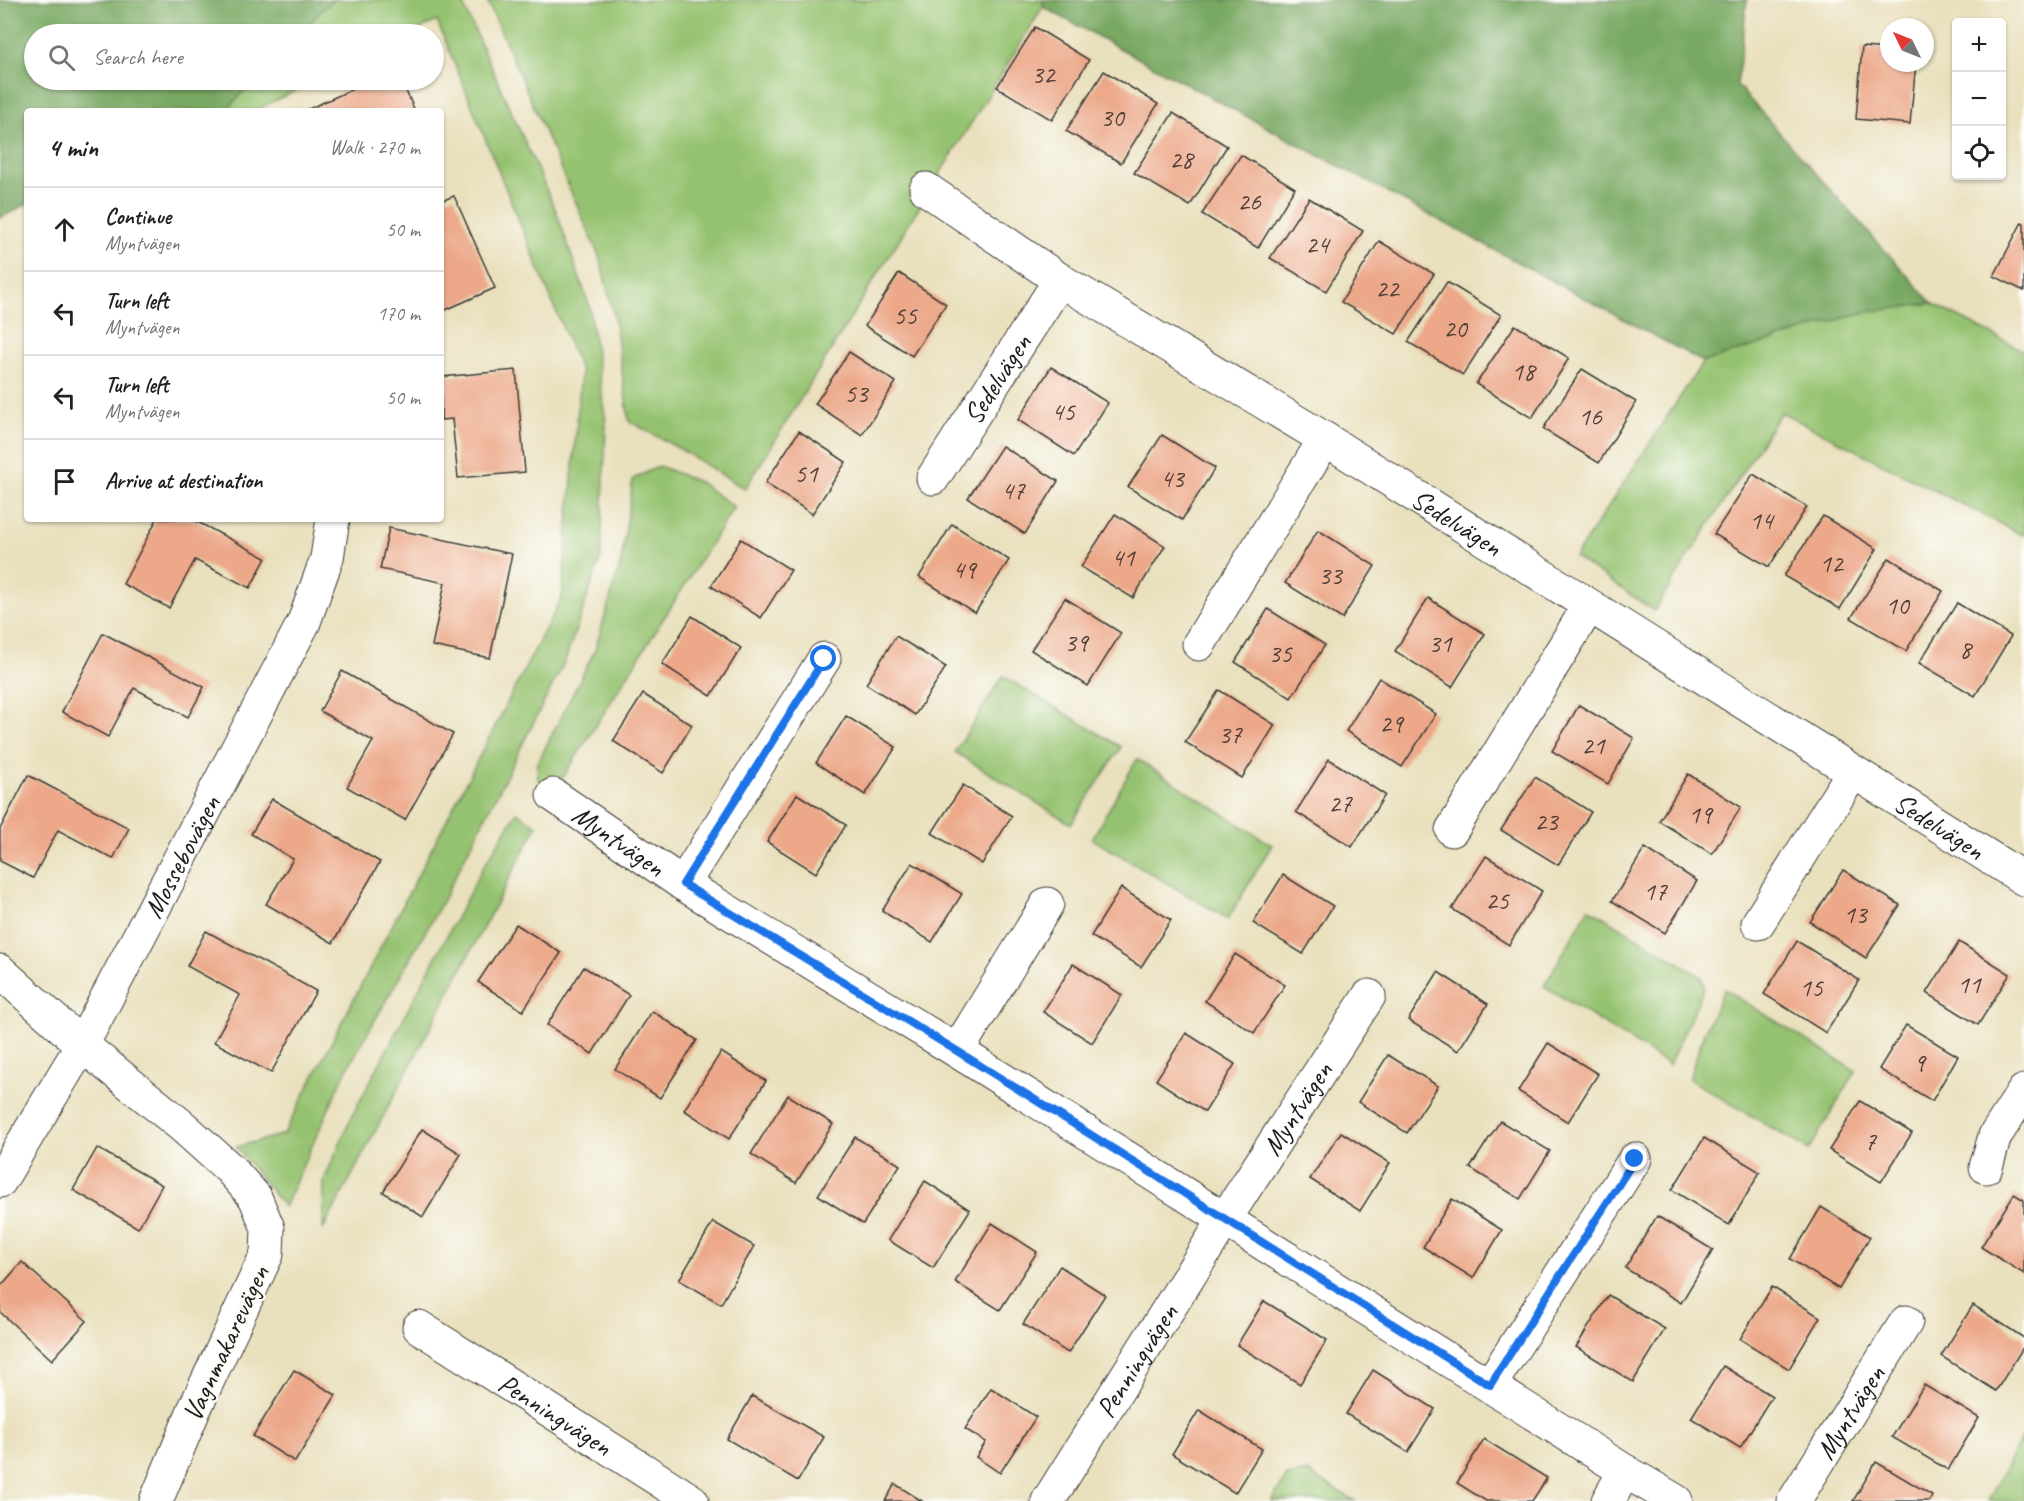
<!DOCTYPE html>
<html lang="en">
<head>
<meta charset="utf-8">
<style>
  body { margin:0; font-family:Caveat,sans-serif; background:#f2f2f2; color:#202124 }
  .controls { position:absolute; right:18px; top:18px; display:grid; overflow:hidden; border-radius:6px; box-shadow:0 2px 4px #0004 }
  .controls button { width:54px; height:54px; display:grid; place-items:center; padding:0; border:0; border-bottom:2px solid #e0e0e0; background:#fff; color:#202124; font:30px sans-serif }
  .compass { position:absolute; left:1880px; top:18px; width:54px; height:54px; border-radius:50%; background:#fff; box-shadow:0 2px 4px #0004; rotate:313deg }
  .stop { position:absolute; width:18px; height:18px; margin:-14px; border:4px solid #1a73e8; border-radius:50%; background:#fff }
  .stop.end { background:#1a73e8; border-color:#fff; box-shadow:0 2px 6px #0008 }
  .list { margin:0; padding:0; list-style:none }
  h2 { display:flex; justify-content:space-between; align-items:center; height:78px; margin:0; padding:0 24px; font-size:26px }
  h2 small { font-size:20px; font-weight:400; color:#757577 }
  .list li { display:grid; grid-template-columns:39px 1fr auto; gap:18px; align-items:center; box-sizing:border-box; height:84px; padding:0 24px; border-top:2px solid #e0e0e0 }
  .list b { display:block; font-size:22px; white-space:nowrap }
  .list p { margin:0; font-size:20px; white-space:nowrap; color:#757577 }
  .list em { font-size:20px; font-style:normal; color:#757577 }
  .icon { flex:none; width:33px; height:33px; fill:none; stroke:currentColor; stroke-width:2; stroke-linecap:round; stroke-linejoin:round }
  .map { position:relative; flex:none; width:2024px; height:1501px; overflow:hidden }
  .search { position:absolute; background:#fff; box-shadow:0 2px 4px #0004; left:24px; top:24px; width:420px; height:66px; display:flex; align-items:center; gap:15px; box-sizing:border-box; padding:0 21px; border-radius:33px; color:#757577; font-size:22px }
  .panel { position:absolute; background:#fff; box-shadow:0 2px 4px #0004; left:24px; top:108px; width:420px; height:414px; border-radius:6px }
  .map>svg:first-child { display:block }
  .green { fill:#95c270; stroke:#586f46; stroke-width:1.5 }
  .forest { fill:#78a862; stroke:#4a623f; stroke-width:1.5 }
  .building { fill:#eca889 }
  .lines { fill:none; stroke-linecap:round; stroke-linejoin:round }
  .minor-casing { stroke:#3b3934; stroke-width:35 }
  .minor { stroke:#fff; stroke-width:33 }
  .route { stroke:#1a73e8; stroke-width:8 }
  .labels { text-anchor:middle; stroke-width:5; stroke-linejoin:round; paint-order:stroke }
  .number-label { font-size:26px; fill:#503f37 }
  .street-label { font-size:28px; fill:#1c1c1c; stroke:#fdfcf7 }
</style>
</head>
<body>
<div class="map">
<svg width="2024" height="1501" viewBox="0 0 2024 1501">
  <rect width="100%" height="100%" fill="#fdfcf7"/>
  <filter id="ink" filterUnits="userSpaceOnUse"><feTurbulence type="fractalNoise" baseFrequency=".0167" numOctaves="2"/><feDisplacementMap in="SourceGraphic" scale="12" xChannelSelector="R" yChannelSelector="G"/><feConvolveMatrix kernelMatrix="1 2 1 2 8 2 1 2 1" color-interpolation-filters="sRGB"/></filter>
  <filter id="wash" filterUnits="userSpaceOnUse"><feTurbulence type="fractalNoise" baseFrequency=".008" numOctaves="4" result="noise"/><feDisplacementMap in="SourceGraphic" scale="24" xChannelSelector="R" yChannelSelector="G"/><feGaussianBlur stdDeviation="1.35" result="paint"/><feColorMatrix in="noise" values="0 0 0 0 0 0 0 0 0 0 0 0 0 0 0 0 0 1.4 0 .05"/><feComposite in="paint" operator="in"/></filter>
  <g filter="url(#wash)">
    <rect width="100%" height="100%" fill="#e9e0bd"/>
    <g class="green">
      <path d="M 333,0 L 461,0 L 556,211 L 589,305 L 606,423 L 601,557 L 565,661 L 440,906 L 346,1071 L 284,1207 L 236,1147 L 284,1134 L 562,597 L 581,372 L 437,21 L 408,34 L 297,34 Z"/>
      <path d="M 487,0 L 1043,0 L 1043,7 L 745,489 L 680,449 L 629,421 L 614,316 L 599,256 Z"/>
      <path d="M 253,80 L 317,80 L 254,111 L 226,111 Z"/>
      <path d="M 1932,303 L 2024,351 L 2024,536 L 1781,412 L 1654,611 L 1575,557 L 1703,362 L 1860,313 Z"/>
      <path d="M 659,466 L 699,482 L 734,507 L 564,776 L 552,791 L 538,780 L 537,764 L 595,650 L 621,562 L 633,479 Z"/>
      <path d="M 1003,676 L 1121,747 L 1071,824 L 955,752 Z"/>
      <path d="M 1137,759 L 1272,845 L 1228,919 L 1092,839 Z"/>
      <path d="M 517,812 L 537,826 L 323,1230 L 324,1180 L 352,1116 L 482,869 Z"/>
      <path d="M 1589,908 L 1702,977 L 1704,988 L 1669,1065 L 1544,986 Z"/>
      <path d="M 1724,989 L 1856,1071 L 1809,1150 L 1689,1079 L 1704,1033 Z"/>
      <path d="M 2024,1433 L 2024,1501 L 1988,1501 Z"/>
      <path d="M 1307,1472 L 1355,1501 L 1271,1501 L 1287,1476 Z"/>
    </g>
    <g class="forest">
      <path d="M 0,0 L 333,0 L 297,34 L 34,34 L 34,80 L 253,80 L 226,111 L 27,111 L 27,204 L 0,218 Z"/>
      <path d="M 1043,0 L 1747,0 L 1737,85 L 1932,303 L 1860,313 L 1703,362 L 1043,7 Z"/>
    </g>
    <g id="blocks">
      <g class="building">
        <path d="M 1035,27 L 1089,60 L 1052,120 L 997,87 Z"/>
        <path d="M 1862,47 L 1889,49 L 1889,63 L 1916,63 L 1910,124 L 1856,119 Z"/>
        <path d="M 1104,71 L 1158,104 L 1121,163 L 1066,131 Z"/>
        <path d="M 373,80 L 401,80 L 415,111 L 304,111 Z"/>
        <path d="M 1173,113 L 1227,146 L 1190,206 L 1134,173 Z"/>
        <path d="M 1241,155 L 1295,188 L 1258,248 L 1202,214 Z"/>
        <path d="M 454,196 L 495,288 L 441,312 L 441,201 Z"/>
        <path d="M 1309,198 L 1363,231 L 1326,291 L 1270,258 Z"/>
        <path d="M 2022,222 L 2024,223 L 2024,291 L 1994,276 Z"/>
        <path d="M 1379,241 L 1434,274 L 1396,334 L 1341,302 Z"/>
        <path d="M 899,273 L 946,304 L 912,356 L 865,326 Z"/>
        <path d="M 1447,282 L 1501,315 L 1463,375 L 1408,342 Z"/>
        <path d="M 1515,325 L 1569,358 L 1532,418 L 1476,384 Z"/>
        <path d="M 849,352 L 896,382 L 862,435 L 815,404 Z"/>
        <path d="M 1051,367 L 1108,403 L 1074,456 L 1018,420 Z"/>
        <path d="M 1582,369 L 1636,402 L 1599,463 L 1543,429 Z"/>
        <path d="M 516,370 L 525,472 L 458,478 L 452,419 L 441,420 L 441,377 Z"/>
        <path d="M 799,431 L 846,462 L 812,514 L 765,483 Z"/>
        <path d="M 1162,435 L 1215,468 L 1182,520 L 1128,487 Z"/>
        <path d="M 1002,446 L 1058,481 L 1025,534 L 968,498 Z"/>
        <path d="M 1753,474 L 1807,507 L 1769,567 L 1714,534 Z"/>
        <path d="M 1115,514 L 1165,546 L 1133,598 L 1081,567 Z"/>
        <path d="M 1823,516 L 1877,549 L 1840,609 L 1784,576 Z"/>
        <path d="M 157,519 L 192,519 L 266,558 L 250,588 L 195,560 L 169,608 L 123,584 Z"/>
        <path d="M 952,524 L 1009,560 L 975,613 L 919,577 Z"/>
        <path d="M 389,528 L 512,554 L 490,658 L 432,646 L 445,583 L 380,569 Z"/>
        <path d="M 1318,530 L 1375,566 L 1342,619 L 1285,583 Z"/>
        <path d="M 741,539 L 791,570 L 761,618 L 711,586 Z"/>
        <path d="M 1889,558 L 1943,591 L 1906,651 L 1851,618 Z"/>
        <path d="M 1065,598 L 1121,633 L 1088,686 L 1031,650 Z"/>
        <path d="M 1428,598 L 1485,634 L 1452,687 L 1395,651 Z"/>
        <path d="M 1957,603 L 2011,636 L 1975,696 L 1919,663 Z"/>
        <path d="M 1268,609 L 1325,645 L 1291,698 L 1235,662 Z"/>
        <path d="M 692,616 L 741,648 L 711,696 L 662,664 Z"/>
        <path d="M 103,633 L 204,687 L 188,717 L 134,688 L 108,737 L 62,712 Z"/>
        <path d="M 896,636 L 946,667 L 915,715 L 866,684 Z"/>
        <path d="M 342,671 L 453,734 L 405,820 L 347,787 L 373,741 L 320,711 Z"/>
        <path d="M 1379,678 L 1436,714 L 1402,767 L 1346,731 Z"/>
        <path d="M 1219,690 L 1275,725 L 1242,778 L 1185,742 Z"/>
        <path d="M 643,694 L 692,725 L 663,773 L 613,741 Z"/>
        <path d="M 1579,705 L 1634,738 L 1608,784 L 1552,751 Z"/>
        <path d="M 846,716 L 896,747 L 865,795 L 816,763 Z"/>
        <path d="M 1329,759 L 1385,795 L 1352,847 L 1296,812 Z"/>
        <path d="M 1688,774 L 1741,807 L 1712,854 L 1659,821 Z"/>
        <path d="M 28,775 L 129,828 L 113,859 L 58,830 L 33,878 L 0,861 L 0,829 Z"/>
        <path d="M 1535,777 L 1591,812 L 1558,865 L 1501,830 Z"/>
        <path d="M 963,785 L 1012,816 L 982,864 L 932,833 Z"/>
        <path d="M 797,794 L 846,825 L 816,873 L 767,842 Z"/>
        <path d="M 272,799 L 380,862 L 333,943 L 266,904 L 293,859 L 251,834 Z"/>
        <path d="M 1645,848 L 1697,881 L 1665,933 L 1612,901 Z"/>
        <path d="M 1486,856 L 1542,891 L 1509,945 L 1452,909 Z"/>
        <path d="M 912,863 L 962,894 L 932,942 L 882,911 Z"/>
        <path d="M 1843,870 L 1900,905 L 1866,958 L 1810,922 Z"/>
        <path d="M 1283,875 L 1333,906 L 1303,954 L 1253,923 Z"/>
        <path d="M 1121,888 L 1171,920 L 1141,967 L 1091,936 Z"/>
        <path d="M 516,924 L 561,953 L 523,1011 L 478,982 Z"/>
        <path d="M 206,931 L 316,991 L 271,1073 L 214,1042 L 240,995 L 187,966 Z"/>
        <path d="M 1797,941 L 1859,980 L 1826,1033 L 1764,994 Z"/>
        <path d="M 1959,942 L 2010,974 L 1978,1025 L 1927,993 Z"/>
        <path d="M 1235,954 L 1285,985 L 1254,1033 L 1205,1001 Z"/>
        <path d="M 1073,964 L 1122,995 L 1092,1043 L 1043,1012 Z"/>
        <path d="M 584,967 L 629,995 L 592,1054 L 547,1025 Z"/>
        <path d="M 1438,972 L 1488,1004 L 1458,1051 L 1408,1020 Z"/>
        <path d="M 652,1011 L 697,1040 L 660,1098 L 615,1069 Z"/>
        <path d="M 1906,1025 L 1958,1056 L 1932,1101 L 1879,1069 Z"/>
        <path d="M 1186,1033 L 1235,1064 L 1205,1112 L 1156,1080 Z"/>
        <path d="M 1548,1043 L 1598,1074 L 1568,1122 L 1518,1091 Z"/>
        <path d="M 721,1052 L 766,1081 L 729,1139 L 684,1110 Z"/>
        <path d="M 1388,1055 L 1438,1086 L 1407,1133 L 1358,1102 Z"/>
        <path d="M 788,1095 L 833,1124 L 796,1183 L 751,1154 Z"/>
        <path d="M 1860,1101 L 1912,1133 L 1881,1182 L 1829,1150 Z"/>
        <path d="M 1500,1121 L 1550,1151 L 1520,1199 L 1470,1168 Z"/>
        <path d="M 422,1129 L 461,1154 L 423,1217 L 383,1192 Z"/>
        <path d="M 1341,1132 L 1390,1163 L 1360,1211 L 1310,1179 Z"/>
        <path d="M 855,1137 L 900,1165 L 863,1224 L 818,1195 Z"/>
        <path d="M 1704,1138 L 1760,1172 L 1729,1225 L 1672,1190 Z"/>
        <path d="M 97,1148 L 162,1185 L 138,1228 L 73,1190 Z"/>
        <path d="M 925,1181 L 970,1210 L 933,1268 L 888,1240 Z"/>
        <path d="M 2014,1194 L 2024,1200 L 2024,1274 L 1981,1247 Z"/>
        <path d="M 1452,1199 L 1502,1230 L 1473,1278 L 1423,1247 Z"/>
        <path d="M 1821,1207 L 1870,1237 L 1839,1289 L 1790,1259 Z"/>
        <path d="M 1657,1216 L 1713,1250 L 1681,1303 L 1625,1268 Z"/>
        <path d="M 713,1222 L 754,1246 L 721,1304 L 679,1280 Z"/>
        <path d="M 992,1223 L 1037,1252 L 1000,1310 L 955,1282 Z"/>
        <path d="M 22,1262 L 87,1321 L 52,1360 L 0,1312 L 0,1287 Z"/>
        <path d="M 1060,1266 L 1105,1295 L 1068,1353 L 1023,1324 Z"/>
        <path d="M 1772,1287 L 1820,1317 L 1789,1369 L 1740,1339 Z"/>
        <path d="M 1608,1295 L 1665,1329 L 1633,1382 L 1576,1347 Z"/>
        <path d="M 1264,1301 L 1327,1340 L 1300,1384 L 1237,1345 Z"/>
        <path d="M 1973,1305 L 2024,1338 L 2024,1346 L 1996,1391 L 1941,1356 Z"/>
        <path d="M 1723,1366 L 1772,1396 L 1740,1448 L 1691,1418 Z"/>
        <path d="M 294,1370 L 336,1395 L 295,1462 L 253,1436 Z"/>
        <path d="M 1373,1370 L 1435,1409 L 1408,1452 L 1346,1414 Z"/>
        <path d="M 1924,1385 L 1979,1418 L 1948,1470 L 1892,1437 Z"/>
        <path d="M 991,1388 L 1036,1417 L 1000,1473 L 976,1457 L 986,1442 L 965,1429 Z"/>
        <path d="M 752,1396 L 824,1437 L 798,1481 L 727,1439 Z"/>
        <path d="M 1199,1410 L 1262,1449 L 1235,1493 L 1172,1454 Z"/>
        <path d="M 1484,1439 L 1547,1478 L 1532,1501 L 1486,1501 L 1457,1483 Z"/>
        <path d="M 1876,1462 L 1932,1495 L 1929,1501 L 1853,1501 Z"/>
        <path d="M 895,1484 L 922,1501 L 885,1501 Z"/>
      </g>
    </g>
  </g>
  <g filter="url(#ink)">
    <use href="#blocks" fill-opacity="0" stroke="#3b3934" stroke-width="1.5"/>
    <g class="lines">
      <g class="minor-casing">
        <g id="minor">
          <path id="s1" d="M 926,189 L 1060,280 L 1325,439 L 2024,879"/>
          <path id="s2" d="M 933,478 L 1060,280"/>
          <path d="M 1199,644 L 1325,439"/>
          <path id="s3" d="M 553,795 L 683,884 L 957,1051 L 1625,1471 L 1676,1501"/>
          <path d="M 1452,830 L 1589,606"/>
          <path d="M 683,884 L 824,659"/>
          <path d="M 1758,923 L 1853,772"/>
          <path d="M 0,971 L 82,1045 L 182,1126 L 230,1169 L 255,1197 L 262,1214 L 268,1228 L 267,1254 L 194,1410 L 156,1501"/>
          <path d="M 957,1051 L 1047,904"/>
          <path d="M 1986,1167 L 1995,1136 L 2024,1091"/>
          <path id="s4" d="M 0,1181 L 82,1045 L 304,622 L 327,558 L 333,519"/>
          <path id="s5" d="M 419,1327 L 692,1501"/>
          <path d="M 1490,1385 L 1635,1159"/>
          <path id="s6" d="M 1048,1501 L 1225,1219 L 1369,996"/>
          <path d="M 1608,1501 L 1625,1471"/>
          <path id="s7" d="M 1794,1501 L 1906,1322"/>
        </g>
      </g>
      <use href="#minor" class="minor"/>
    </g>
  </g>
  <g class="lines" filter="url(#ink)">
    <path class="route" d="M 824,659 L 683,884 L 957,1051 L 1490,1385 L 1635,1159"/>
  </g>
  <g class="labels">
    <g class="number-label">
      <text x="1043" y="83">32</text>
      <text x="1112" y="126">30</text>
      <text x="1181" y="168">28</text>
      <text x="1249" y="210">26</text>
      <text x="1317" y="253">24</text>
      <text x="1387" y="297">22</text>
      <text x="905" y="324">55</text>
      <text x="1455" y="337">20</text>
      <text x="1523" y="380">18</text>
      <text x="856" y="402">53</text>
      <text x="1063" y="420">45</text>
      <text x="1590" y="425">16</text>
      <text x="806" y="482">51</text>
      <text x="1172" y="487">43</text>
      <text x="1013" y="499">47</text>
      <text x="1761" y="529">14</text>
      <text x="1123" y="566">41</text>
      <text x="1831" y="572">12</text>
      <text x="964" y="578">49</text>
      <text x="1330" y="584">33</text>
      <text x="1897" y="614">10</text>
      <text x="1076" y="651">39</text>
      <text x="1440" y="652">31</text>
      <text x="1965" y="658">8</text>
      <text x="1280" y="662">35</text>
      <text x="1391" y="732">29</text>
      <text x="1230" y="743">37</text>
      <text x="1593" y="754">21</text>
      <text x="1340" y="812">27</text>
      <text x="1700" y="823">19</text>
      <text x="1546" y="830">23</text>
      <text x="1655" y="900">17</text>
      <text x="1497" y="909">25</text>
      <text x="1855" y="923">13</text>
      <text x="1969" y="993">11</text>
      <text x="1811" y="996">15</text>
      <text x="1919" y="1071">9</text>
      <text x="1870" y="1150">7</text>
    </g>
    <g class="street-label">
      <text dy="10" stroke="none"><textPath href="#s2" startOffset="118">Sedelvägen</textPath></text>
      <text dy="10" stroke="none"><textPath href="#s1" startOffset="627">Sedelvägen</textPath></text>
      <text dy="10" stroke="none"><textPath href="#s1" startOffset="1197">Sedelvägen</textPath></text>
      <text dy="10" stroke="none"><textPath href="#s3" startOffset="80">Myntvägen</textPath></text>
      <text dy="10" stroke="none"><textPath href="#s4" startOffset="372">Mossebovägen</textPath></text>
      <text dy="10" stroke="none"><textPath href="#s6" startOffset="465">Myntvägen</textPath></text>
      <text transform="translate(225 1343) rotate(-65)" y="10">Vagnmakarevägen</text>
      <text dy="10" stroke="none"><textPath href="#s6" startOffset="166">Penningvägen</textPath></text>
      <text dy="10" stroke="none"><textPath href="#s7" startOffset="105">Myntvägen</textPath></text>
      <text dy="10" stroke="none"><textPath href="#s5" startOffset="162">Penningvägen</textPath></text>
    </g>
  </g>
</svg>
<div class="controls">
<button>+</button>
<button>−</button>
<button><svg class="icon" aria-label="locate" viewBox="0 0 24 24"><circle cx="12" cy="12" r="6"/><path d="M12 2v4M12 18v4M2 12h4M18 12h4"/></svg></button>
</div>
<svg class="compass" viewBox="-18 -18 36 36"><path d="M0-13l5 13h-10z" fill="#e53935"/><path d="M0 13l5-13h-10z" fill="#757577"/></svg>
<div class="stop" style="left:824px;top:659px"></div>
<div class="stop end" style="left:1635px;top:1159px"></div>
<div class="search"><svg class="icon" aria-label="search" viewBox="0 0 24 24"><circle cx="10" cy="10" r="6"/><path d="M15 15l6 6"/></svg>Search here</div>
<section class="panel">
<h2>4 min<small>Walk · 270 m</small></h2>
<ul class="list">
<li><svg class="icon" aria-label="ahead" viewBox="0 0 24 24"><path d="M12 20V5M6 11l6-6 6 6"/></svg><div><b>Continue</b><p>Myntvägen</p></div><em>50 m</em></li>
<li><svg class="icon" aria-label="left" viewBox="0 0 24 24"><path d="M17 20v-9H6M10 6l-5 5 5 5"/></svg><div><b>Turn left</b><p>Myntvägen</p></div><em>170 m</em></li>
<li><svg class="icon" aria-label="left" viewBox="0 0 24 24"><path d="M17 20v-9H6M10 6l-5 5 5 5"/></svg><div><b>Turn left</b><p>Myntvägen</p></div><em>50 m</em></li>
<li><svg class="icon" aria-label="arrive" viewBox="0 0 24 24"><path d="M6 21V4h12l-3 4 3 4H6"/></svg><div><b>Arrive at destination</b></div></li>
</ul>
</section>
</div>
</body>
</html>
